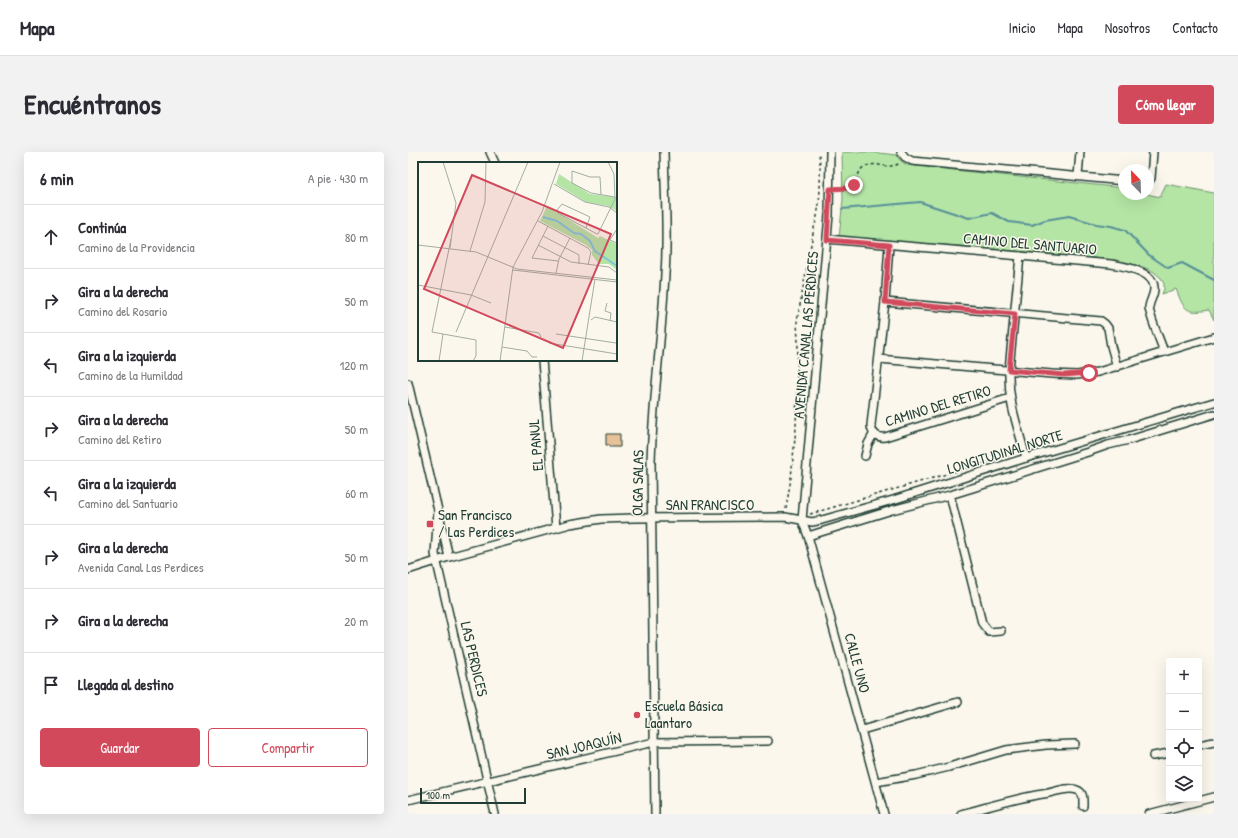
<!DOCTYPE html>
<html lang="es">
<head>
<meta charset="utf-8">
<style>
  body { margin:0; font-family:"Patrick Hand",sans-serif; background:#f2f2f3; color:#2b2b33 }
  .controls { position:absolute; right:12px; bottom:12px; display:grid; overflow:hidden; border-radius:4px; box-shadow:0 4px 16px #0002 }
  .controls button { width:36px; height:36px; display:grid; place-items:center; padding:0; border:0; border-bottom:1px solid #e1e1e2; background:#fff; color:#2b2b33; font:20px sans-serif }
  .compass { position:absolute; left:710px; top:12px; width:36px; height:36px; border-radius:50%; background:#fff; box-shadow:0 4px 16px #0002; rotate:337deg }
  .scale { position:absolute; left:12px; bottom:10px; width:106px; box-sizing:border-box; padding-left:4px; border:2px solid #1f3d34; border-top:0; font-size:11px; line-height:14px; white-space:nowrap; color:#1f3d34; -webkit-text-stroke:3px #fbf7ec; paint-order:stroke }
  .stop { position:absolute; width:12px; height:12px; margin:-9px; border:3px solid #d1495b; border-radius:50%; background:#fff }
  .stop.end { background:#d1495b; border-color:#fff; box-shadow:0 1px 4px #0008 }
  .list { margin:0; padding:0; list-style:none }
  h2 { display:flex; justify-content:space-between; align-items:center; height:52px; margin:0; padding:0 16px; font-size:17px }
  h2 small { font-size:13px; font-weight:400; color:#7c7c81 }
  .list li { display:grid; grid-template-columns:26px 1fr auto; gap:12px; align-items:center; box-sizing:border-box; height:64px; padding:0 16px; border-top:1px solid #e1e1e2 }
  .list b { display:block; font-size:15px; white-space:nowrap }
  .list p { margin:0; font-size:13px; white-space:nowrap; color:#7c7c81 }
  .list em { font-size:13px; font-style:normal; color:#7c7c81 }
  .actions { display:flex; gap:8px; padding:12px 16px }
  .actions a { flex:1; padding:9px 0; border:1px solid #d1495b; border-radius:4px; text-align:center; font-size:14px; color:#d1495b }
  .actions .main { background:#d1495b; color:#fff }
  .icon { flex:none; width:22px; height:22px; fill:none; stroke:currentColor; stroke-width:2; stroke-linecap:round; stroke-linejoin:round }
  .map { position:relative; flex:none; width:806px; height:662px; overflow:hidden; border-radius:4px }
  header { display:flex; align-items:center; gap:24px; box-sizing:border-box; height:56px; padding:0 20px; background:#fff; border-bottom:1px solid #e1e1e2 }
  header strong { font-size:19px }
  nav { display:flex; gap:22px; margin-inline-start:auto; font-size:14px }
  .intro { display:flex; align-items:center; justify-content:space-between; box-sizing:border-box; height:96px; padding:0 24px }
  h1 { margin:0; font-size:28px }
  .button { padding:10px 18px; border-radius:4px; background:#d1495b; color:#fff; font-size:14px; font-weight:700 }
  main { display:flex; gap:24px; padding:0 24px }
  aside { flex:1; background:#fff; border-radius:4px; box-shadow:0 4px 16px #0002 }
  .map>svg:first-child { display:block }
  .green { fill:#b4e5a5; stroke:#6a916c }
  .lines { fill:none; stroke-linecap:round; stroke-linejoin:round }
  .stream { stroke:#578f99; stroke-width:2 }
  .building { fill:#e7c298; stroke:#1f3d34 }
  .minor-casing { stroke:#1f3d34; stroke-width:10 }
  .path { stroke:#1f3d34; stroke-width:1.5; stroke-dasharray:3 3; stroke-linecap:butt }
  .minor { stroke:#fbf7ec; stroke-width:7 }
  .route { stroke:#d1495b; stroke-width:5 }
  .poi-dot { fill:#d1495b; stroke:#fbf7ec; stroke-width:1.5 }
  .labels { text-anchor:middle; stroke-width:3; stroke-linejoin:round; paint-order:stroke }
  .street-label { font-size:15px; fill:#1f3d34; stroke:#fbf7ec }
  .poi-label { font-size:15px; fill:#1f3d34; stroke:#fbf7ec; text-anchor:start }
  .inset-river { fill:none; stroke:#7dc6dd; stroke-width:2 }
  .inset-road { fill:none; stroke:#a3ada2; stroke-width:1 }
  .view { fill:#d1495b; fill-opacity:0.15; stroke:#d1495b; stroke-width:2 }
  .inset-edge { fill:none; stroke:#1f3d34; stroke-width:2 }
</style>
</head>
<body>
<header>
<strong>Mapa</strong>
<nav><a>Inicio</a><a>Mapa</a><a>Nosotros</a><a>Contacto</a></nav>
</header>
<div class="intro"><h1>Encuéntranos</h1><a class="button">Cómo llegar</a></div>
<main>
<aside>
<h2>6 min<small>A pie · 430 m</small></h2>
<ul class="list">
<li><svg class="icon" aria-label="ahead" viewBox="0 0 24 24"><path d="M12 20V5M6 11l6-6 6 6"/></svg><div><b>Continúa</b><p>Camino de la Providencia</p></div><em>80 m</em></li>
<li><svg class="icon" aria-label="right" viewBox="0 0 24 24"><path d="M7 20v-9h11M14 6l5 5-5 5"/></svg><div><b>Gira a la derecha</b><p>Camino del Rosario</p></div><em>50 m</em></li>
<li><svg class="icon" aria-label="left" viewBox="0 0 24 24"><path d="M17 20v-9H6M10 6l-5 5 5 5"/></svg><div><b>Gira a la izquierda</b><p>Camino de la Humildad</p></div><em>120 m</em></li>
<li><svg class="icon" aria-label="right" viewBox="0 0 24 24"><path d="M7 20v-9h11M14 6l5 5-5 5"/></svg><div><b>Gira a la derecha</b><p>Camino del Retiro</p></div><em>50 m</em></li>
<li><svg class="icon" aria-label="left" viewBox="0 0 24 24"><path d="M17 20v-9H6M10 6l-5 5 5 5"/></svg><div><b>Gira a la izquierda</b><p>Camino del Santuario</p></div><em>60 m</em></li>
<li><svg class="icon" aria-label="right" viewBox="0 0 24 24"><path d="M7 20v-9h11M14 6l5 5-5 5"/></svg><div><b>Gira a la derecha</b><p>Avenida Canal Las Perdices</p></div><em>50 m</em></li>
<li><svg class="icon" aria-label="right" viewBox="0 0 24 24"><path d="M7 20v-9h11M14 6l5 5-5 5"/></svg><div><b>Gira a la derecha</b></div><em>20 m</em></li>
<li><svg class="icon" aria-label="arrive" viewBox="0 0 24 24"><path d="M6 21V4h12l-3 4 3 4H6"/></svg><div><b>Llegada al destino</b></div></li>
</ul>
<div class="actions"><a class="main">Guardar</a><a>Compartir</a></div>
</aside>
<div class="map">
<svg width="806" height="662" viewBox="0 0 806 662">
  <rect width="100%" height="100%" fill="#fbf7ec"/>
  <filter id="ink" filterUnits="userSpaceOnUse"><feTurbulence type="fractalNoise" baseFrequency=".025" numOctaves="2"/><feDisplacementMap in="SourceGraphic" scale="8" xChannelSelector="R" yChannelSelector="G"/><feConvolveMatrix kernelMatrix="1 2 1 2 8 2 1 2 1" color-interpolation-filters="sRGB"/></filter>
  <g filter="url(#ink)">
    <path class="green" d="M 434,0 L 461,0 L 489,3 L 491,7 L 498,13 L 716,36 L 716,42 L 739,42 L 752,45 L 758,32 L 806,41 L 806,168 L 801,158 C 778,162 776,158 768,137 L 754,142 L 756,137 L 756,132 L 753,126 L 746,120 L 738,116 L 707,108 L 552,94 L 431,86 L 435,47 Z"/>
    <g class="lines">
      <path class="stream" d="M 434,57 L 512,50 L 561,66 L 584,61 L 601,70 L 624,73 L 637,68 L 661,64 L 688,72 L 703,74 L 717,78 L 741,103 L 760,116 L 774,111 L 806,128"/>
    </g>
    <path class="building" d="M 198,282 L 212,282 L 212,295 L 201,295 L 201,293 L 198,293 Z"/>
    <g class="lines">
      <g class="minor-casing">
        <g id="minor">
          <path d="M 82,0 L 87,11"/>
          <path d="M 422,0 L 421,63 L 394,368 L 400,384 L 476,662"/>
          <path d="M 493,0 L 497,5 L 504,9 L 716,29"/>
          <path d="M 670,24 L 672,0"/>
          <path d="M 740,31 L 743,26 L 745,0"/>
          <path d="M 419,87 L 703,112 C 716,114 745,119 746,135 C 747,143 741,149 741,156 C 743,168 752,188 756,200"/>
          <path d="M 481,93 L 477,150 L 463,273 C 463,281 469,286 477,285 L 602,246"/>
          <path d="M 612,104 L 601,218 C 600,253 610,274 618,306"/>
          <path d="M 477,150 L 693,169 L 697,172 L 700,176 L 703,194 L 709,215"/>
          <path d="M 471,207 L 644,222 L 669,223 L 690,220 L 806,185"/>
          <path d="M 134,208 L 148,376"/>
          <path d="M 0,231 L 41,405"/>
          <path d="M 457,304 L 460,292 L 466,281"/>
          <path d="M 542,343 L 574,471 L 581,480 L 593,479"/>
          <path d="M 30,358 L 27,402 L 87,662"/>
          <path d="M 400,384 L 484,358 L 542,343 L 680,300 L 700,293 L 721,288 L 806,262"/>
          <path d="M 0,418 L 41,405 L 162,372 L 193,367 L 226,366 L 377,365 L 404,370 L 414,368 L 485,348 L 618,306 L 806,250"/>
          <path d="M 454,578 L 550,550"/>
          <path d="M 791,593 L 806,590"/>
          <path d="M 745,604 L 761,601"/>
          <path d="M 468,630 L 508,623 L 541,615 L 598,598 L 638,593 L 667,592"/>
          <path d="M 0,648 L 246,590 L 360,589"/>
          <path d="M 247,662 L 243,309 C 245,246 254,184 257,122 C 260,81 257,41 256,0"/>
          <path d="M 553,662 C 580,655 608,646 635,642 C 645,641 659,634 669,638 C 676,640 675,648 675,654"/>
          <path d="M 741,662 L 806,645"/>
        </g>
      </g>
      <g class="path">
        <path d="M 428,36 C 432,36 437,37 441,36 C 451,34 448,19 456,15 C 469,8 479,19 492,11"/>
        <path d="M 378,357 L 383,326 L 388,276 L 390,190 L 389,169 L 406,76 C 413,54 413,24 411,0"/>
        <path d="M 402,362 L 600,304"/>
      </g>
      <use href="#minor" class="minor"/>
    </g>
  </g>
  <g class="lines" filter="url(#ink)">
    <path class="route" d="M 446,33 L 442,36 L 422,37 L 419,88 L 481,93 L 477,150 L 607,162 L 601,218 L 656,223 L 681,221"/>
  </g>
  <g class="poi-dot">
    <rect x="18" y="368" width="8" height="8" rx="2"/>
    <circle cx="229" cy="563" r="4"/>
  </g>
  <g class="labels">
    <g class="street-label">
      <text transform="translate(622 92) rotate(5)" y="5">CAMINO DEL SANTUARIO</text>
      <text transform="translate(398 183) rotate(-85)" y="5">AVENIDA CANAL LAS PERDICES</text>
      <text transform="translate(530 254) rotate(-17)" y="5">CAMINO DEL RETIRO</text>
      <text transform="translate(128 293) rotate(-95)" y="5">EL PANUL</text>
      <text transform="translate(597 300) rotate(-17)" y="5">LONGITUDINAL NORTE</text>
      <text transform="translate(230 331) rotate(-89)" y="5">OLGA SALAS</text>
      <text x="302" y="358">SAN FRANCISCO</text>
      <text transform="translate(66 507) rotate(77)" y="5">LAS PERDICES</text>
      <text transform="translate(449 511) rotate(75)" y="5">CALLE UNO</text>
      <text transform="translate(176 594) rotate(-13)" y="5">SAN JOAQUÍN</text>
    </g>
    <g class="poi-label">
      <text x="30" y="368">San Francisco<tspan x="30" dy="17">/ Las Perdices</tspan></text>
      <text x="237" y="559">Escuela Básica<tspan x="237" dy="17">Laantaro</tspan></text>
    </g>
  </g>
  <g transform="translate(10 10)">
    <rect width="199" height="199" fill="#fbf7ec"/>
    <path d="M 141,12 L 172,32 L 198,35 L 199,49 L 190,44 L 168,40 L 138,22 ZM 129,44 L 180,76 L 182,74 L 199,82 L 199,108 L 191,102 L 181,102 L 174,93 L 174,88 L 168,83 L 122,59 Z" fill="#b4e5a5"/>
    <path class="inset-river" d="M 125,55 L 139,59 L 156,71 L 163,72 L 172,79 L 177,89 L 199,104"/>
    <path class="inset-road" d="M 25,0 L 38,41 L 32,86M 136,22 L 167,40 L 191,45 L 199,51M 183,33 L 182,15 L 172,15 L 154,9 L 154,21 L 173,31 L 197,35M 120,59 L 170,86 L 173,90 L 170,103M 130,64 L 114,96 L 140,99M 168,66 L 172,55 L 144,42 L 139,48 L 140,51 L 179,72 L 180,72 L 197,37 L 196,12 L 190,0M 199,67 L 192,78 L 199,81M 125,74 L 161,93 L 161,102M 33,77 L 14,170 L 58,178 L 58,194 L 55,199M 0,83 L 58,90 L 99,107 L 199,118M 120,83 L 153,100 L 191,105 L 199,111M 52,89 L 67,40 L 68,0M 95,108 L 199,120M 138,111 L 141,97 L 152,76M 0,123 L 53,133 L 73,141M 189,141 L 187,149 L 193,151 L 192,159M 173,158 L 177,155 L 199,160M 87,165 L 121,171 L 123,175M 38,170 L 110,0M 138,172 L 198,181M 131,181 L 199,192M 84,185 L 109,189 L 114,195 L 119,195M 21,199 L 25,172M 82,199 L 95,105 L 124,50 L 142,0M 164,199 L 177,117"/>
    <path class="view" d="M 54,13 L 193,72 L 145,186 L 6,127 Z"/>
    <rect width="199" height="199" class="inset-edge"/>
  </g>
</svg>
<div class="controls">
<button>+</button>
<button>−</button>
<button><svg class="icon" aria-label="locate" viewBox="0 0 24 24"><circle cx="12" cy="12" r="6"/><path d="M12 2v4M12 18v4M2 12h4M18 12h4"/></svg></button>
<button><svg class="icon" aria-label="layers" viewBox="0 0 24 24"><path d="M12 4l9 5-9 5-9-5zM3 14l9 5 9-5"/></svg></button>
</div>
<svg class="compass" viewBox="-18 -18 36 36"><path d="M0-13l5 13h-10z" fill="#e53935"/><path d="M0 13l5-13h-10z" fill="#7c7c81"/></svg>
<div class="scale">100 m</div>
<div class="stop" style="left:681px;top:221px"></div>
<div class="stop end" style="left:446px;top:33px"></div>
</div>
</main>
</body>
</html>
